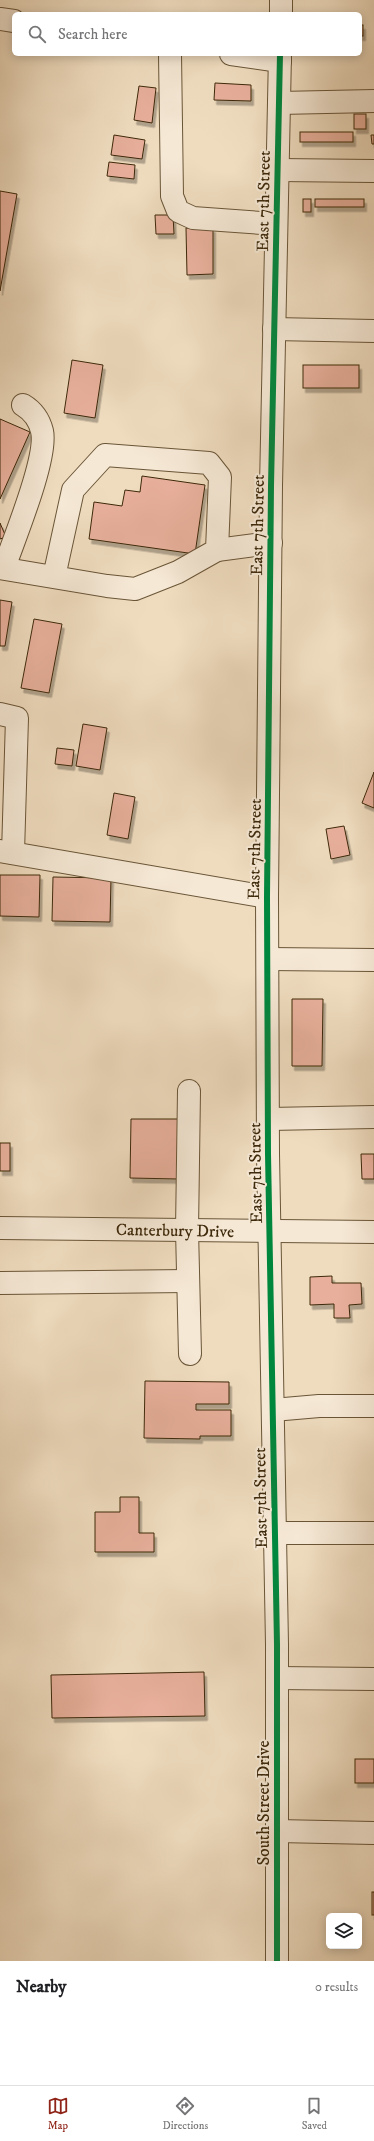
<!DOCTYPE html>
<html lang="en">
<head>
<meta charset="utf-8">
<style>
  body { margin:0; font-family:"IM FELL DW Pica",serif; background:#f6f6f6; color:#202124 }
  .controls { position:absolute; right:12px; bottom:12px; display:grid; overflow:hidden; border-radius:6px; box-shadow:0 2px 10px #0003 }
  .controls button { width:36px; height:36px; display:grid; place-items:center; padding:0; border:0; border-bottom:1px solid #e0e0e0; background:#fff; color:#202124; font:20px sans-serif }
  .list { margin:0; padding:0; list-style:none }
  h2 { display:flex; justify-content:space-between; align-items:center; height:52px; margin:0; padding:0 16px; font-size:17px }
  h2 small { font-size:13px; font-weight:400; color:#757577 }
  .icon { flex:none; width:22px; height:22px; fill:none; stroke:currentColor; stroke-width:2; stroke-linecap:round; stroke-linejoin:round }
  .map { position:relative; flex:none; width:374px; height:1961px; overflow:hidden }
  .search { position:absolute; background:#fff; box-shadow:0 2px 10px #0003; left:12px; right:12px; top:12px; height:44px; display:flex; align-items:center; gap:10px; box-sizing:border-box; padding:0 14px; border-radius:6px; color:#757577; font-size:15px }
  .sheet { height:124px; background:#fff }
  nav { display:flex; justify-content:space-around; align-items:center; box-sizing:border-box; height:56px; border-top:1px solid #e0e0e0; background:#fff; font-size:11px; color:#757577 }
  nav a { display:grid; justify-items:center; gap:2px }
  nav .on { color:#8f2418 }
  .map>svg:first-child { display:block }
  .building { fill:#e8b09c; stroke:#3d280a; filter:url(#shadow) }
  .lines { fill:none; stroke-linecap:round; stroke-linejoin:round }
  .minor-casing { stroke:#6a5537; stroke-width:24 }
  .minor { stroke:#f5e8d5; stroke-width:22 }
  .cycleway-casing { stroke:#f5e8d5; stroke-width:8 }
  .cycleway { stroke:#00873e; stroke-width:6 }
  .labels { text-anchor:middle; stroke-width:4; stroke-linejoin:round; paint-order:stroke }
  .street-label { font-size:17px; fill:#3d280a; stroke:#f5e8d5 }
</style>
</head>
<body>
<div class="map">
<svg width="374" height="1961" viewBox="0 0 374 1961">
  <defs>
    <filter id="shadow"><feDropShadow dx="2.5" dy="4.5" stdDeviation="0" flood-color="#0004"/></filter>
  </defs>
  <rect width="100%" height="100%" fill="#efdcbf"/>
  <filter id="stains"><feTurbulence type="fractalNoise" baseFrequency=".005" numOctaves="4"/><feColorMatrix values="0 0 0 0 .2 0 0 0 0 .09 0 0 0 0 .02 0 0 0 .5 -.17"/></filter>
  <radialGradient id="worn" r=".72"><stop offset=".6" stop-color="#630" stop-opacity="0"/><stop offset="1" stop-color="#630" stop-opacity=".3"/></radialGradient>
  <g class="building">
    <rect x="360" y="25" width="3" height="11"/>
    <path d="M 215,83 L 251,85 L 251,101 L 214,100 Z"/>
    <path d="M 139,86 L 156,88 L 152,123 L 134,120 Z"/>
    <rect x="354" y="114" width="12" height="15"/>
    <rect x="300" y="132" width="53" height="10"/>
    <path d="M 114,135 L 145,140 L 142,159 L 111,155 Z"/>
    <path d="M 371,135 L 374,135 L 374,144 L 372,144 Z"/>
    <path d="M 109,162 L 135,165 L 134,179 L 107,176 Z"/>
    <path d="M 0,191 L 17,194 L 0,291 Z"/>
    <rect x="303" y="199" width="8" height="13"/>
    <rect x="315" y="199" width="49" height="8"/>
    <path d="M 155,215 L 173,215 L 174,234 L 156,234 Z"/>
    <path d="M 186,228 L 213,228 L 213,274 L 187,275 Z"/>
    <path d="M 72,360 L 103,365 L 95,418 L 64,413 Z"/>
    <rect x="303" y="365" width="56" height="23"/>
    <path d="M 0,419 L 30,432 L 0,499 Z"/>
    <path d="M 142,476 L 205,485 L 195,554 L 89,539 L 94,502 L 122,506 L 125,490 L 140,492 Z"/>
    <path d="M 0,523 L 6,537 L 0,539 Z"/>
    <path d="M 0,600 L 12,602 L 5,646 L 0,646 Z"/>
    <path d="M 34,619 L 62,624 L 49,693 L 21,688 Z"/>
    <path d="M 83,724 L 107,728 L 100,770 L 76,766 Z"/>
    <path d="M 57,748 L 74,750 L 72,766 L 55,764 Z"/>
    <path d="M 374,772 L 374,808 L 362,803 Z"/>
    <path d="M 114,793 L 135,797 L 128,839 L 107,835 Z"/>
    <path d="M 344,826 L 350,855 L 331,859 L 326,829 Z"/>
    <path d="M 0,875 L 40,875 L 39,917 L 0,916 Z"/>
    <path d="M 53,877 L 111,878 L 110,922 L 52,921 Z"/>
    <path d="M 292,999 L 323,999 L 322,1066 L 292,1066 Z"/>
    <path d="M 131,1119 L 180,1119 L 179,1179 L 130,1178 Z"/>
    <rect x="0" y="1143" width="10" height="28"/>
    <path d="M 361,1154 L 374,1154 L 374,1179 L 362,1179 Z"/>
    <path d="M 332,1276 L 332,1283 L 361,1283 L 362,1304 L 349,1305 L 350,1318 L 334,1318 L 334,1304 L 310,1305 L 310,1277 Z"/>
    <path d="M 145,1381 L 229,1382 L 229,1404 L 196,1404 L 196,1410 L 231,1410 L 231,1436 L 200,1436 L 200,1439 L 144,1438 Z"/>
    <path d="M 120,1497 L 139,1497 L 139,1533 L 154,1533 L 154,1552 L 95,1552 L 95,1512 L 120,1512 Z"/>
    <path d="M 204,1672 L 205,1716 L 52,1718 L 51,1675 Z"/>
    <rect x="355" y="1759" width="19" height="24"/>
    <rect x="372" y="1892" width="2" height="23"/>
  </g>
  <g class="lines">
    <g class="minor-casing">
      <g id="minor">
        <path d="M 281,14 L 281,0"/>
        <path d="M 0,19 L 14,21"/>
        <path d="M 170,54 L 172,196 L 178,211 L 193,218 L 276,224"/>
        <path d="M 231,54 L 280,61"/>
        <path d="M 279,103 L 374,101"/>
        <path d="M 278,170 L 374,171"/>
        <path d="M 274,329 L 374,331"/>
        <path d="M 217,550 L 271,543"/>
        <path d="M 0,568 L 107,586 L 135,589 L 178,572 L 217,550 L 220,477 L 209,463 L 105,455 L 73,490 L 54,577"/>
        <path d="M 4,568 C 14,539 48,457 42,431 C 39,419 33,411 23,405"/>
        <path d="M 0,714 L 17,718 L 13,853"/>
        <path d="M 0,851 L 267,897"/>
        <path d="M 268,959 L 374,960"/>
        <path d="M 189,1091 L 187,1230 L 190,1354"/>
        <path d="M 269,1119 L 374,1117"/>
        <path d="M 0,1228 L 374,1232"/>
        <path d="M 0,1283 L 188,1281"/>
        <path d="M 273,1410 L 319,1406 L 374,1406"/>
        <path d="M 275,1533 L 374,1533"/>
        <path d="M 277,1678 L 374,1679"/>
        <path d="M 277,1831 L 374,1833"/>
        <path d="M 277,1961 L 277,1645 L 268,1154 L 267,897 L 271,486 L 280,54"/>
      </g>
    </g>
    <use href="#minor" class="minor"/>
    <g class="cycleway-casing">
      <path id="cycleway" d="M 277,1961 L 277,1645 L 268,1154 L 267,897 L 271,486 L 280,54"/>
    </g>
    <use href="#cycleway" class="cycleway"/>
  </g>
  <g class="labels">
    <g class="street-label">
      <text transform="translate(263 201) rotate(-89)" y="6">East 7th Street</text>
      <text transform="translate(257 525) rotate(-89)" y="6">East 7th Street</text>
      <text transform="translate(254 849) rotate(-89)" y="6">East 7th Street</text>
      <text transform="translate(255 1173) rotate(-91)" y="6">East 7th Street</text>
      <text transform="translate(175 1230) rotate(1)" y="6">Canterbury Drive</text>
      <text transform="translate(260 1498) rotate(-91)" y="6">East 7th Street</text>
      <text transform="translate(263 1803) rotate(-90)" y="6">South Street Drive</text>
    </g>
  </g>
  <rect width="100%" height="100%" filter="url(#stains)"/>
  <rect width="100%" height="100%" fill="url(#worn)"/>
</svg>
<div class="controls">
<button><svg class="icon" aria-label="layers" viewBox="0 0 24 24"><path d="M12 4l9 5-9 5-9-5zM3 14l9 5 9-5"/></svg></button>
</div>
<div class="search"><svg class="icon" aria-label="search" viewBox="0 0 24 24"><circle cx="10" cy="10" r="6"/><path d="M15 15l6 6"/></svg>Search here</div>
</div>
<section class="sheet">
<h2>Nearby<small>0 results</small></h2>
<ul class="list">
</ul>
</section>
<nav>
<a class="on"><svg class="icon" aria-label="map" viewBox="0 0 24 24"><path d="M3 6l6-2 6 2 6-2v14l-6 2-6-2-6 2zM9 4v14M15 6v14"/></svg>Map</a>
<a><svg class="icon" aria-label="directions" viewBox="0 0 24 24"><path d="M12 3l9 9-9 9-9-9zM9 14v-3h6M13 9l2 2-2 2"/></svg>Directions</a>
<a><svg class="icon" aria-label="saved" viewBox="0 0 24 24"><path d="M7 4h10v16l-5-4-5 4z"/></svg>Saved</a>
</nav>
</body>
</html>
